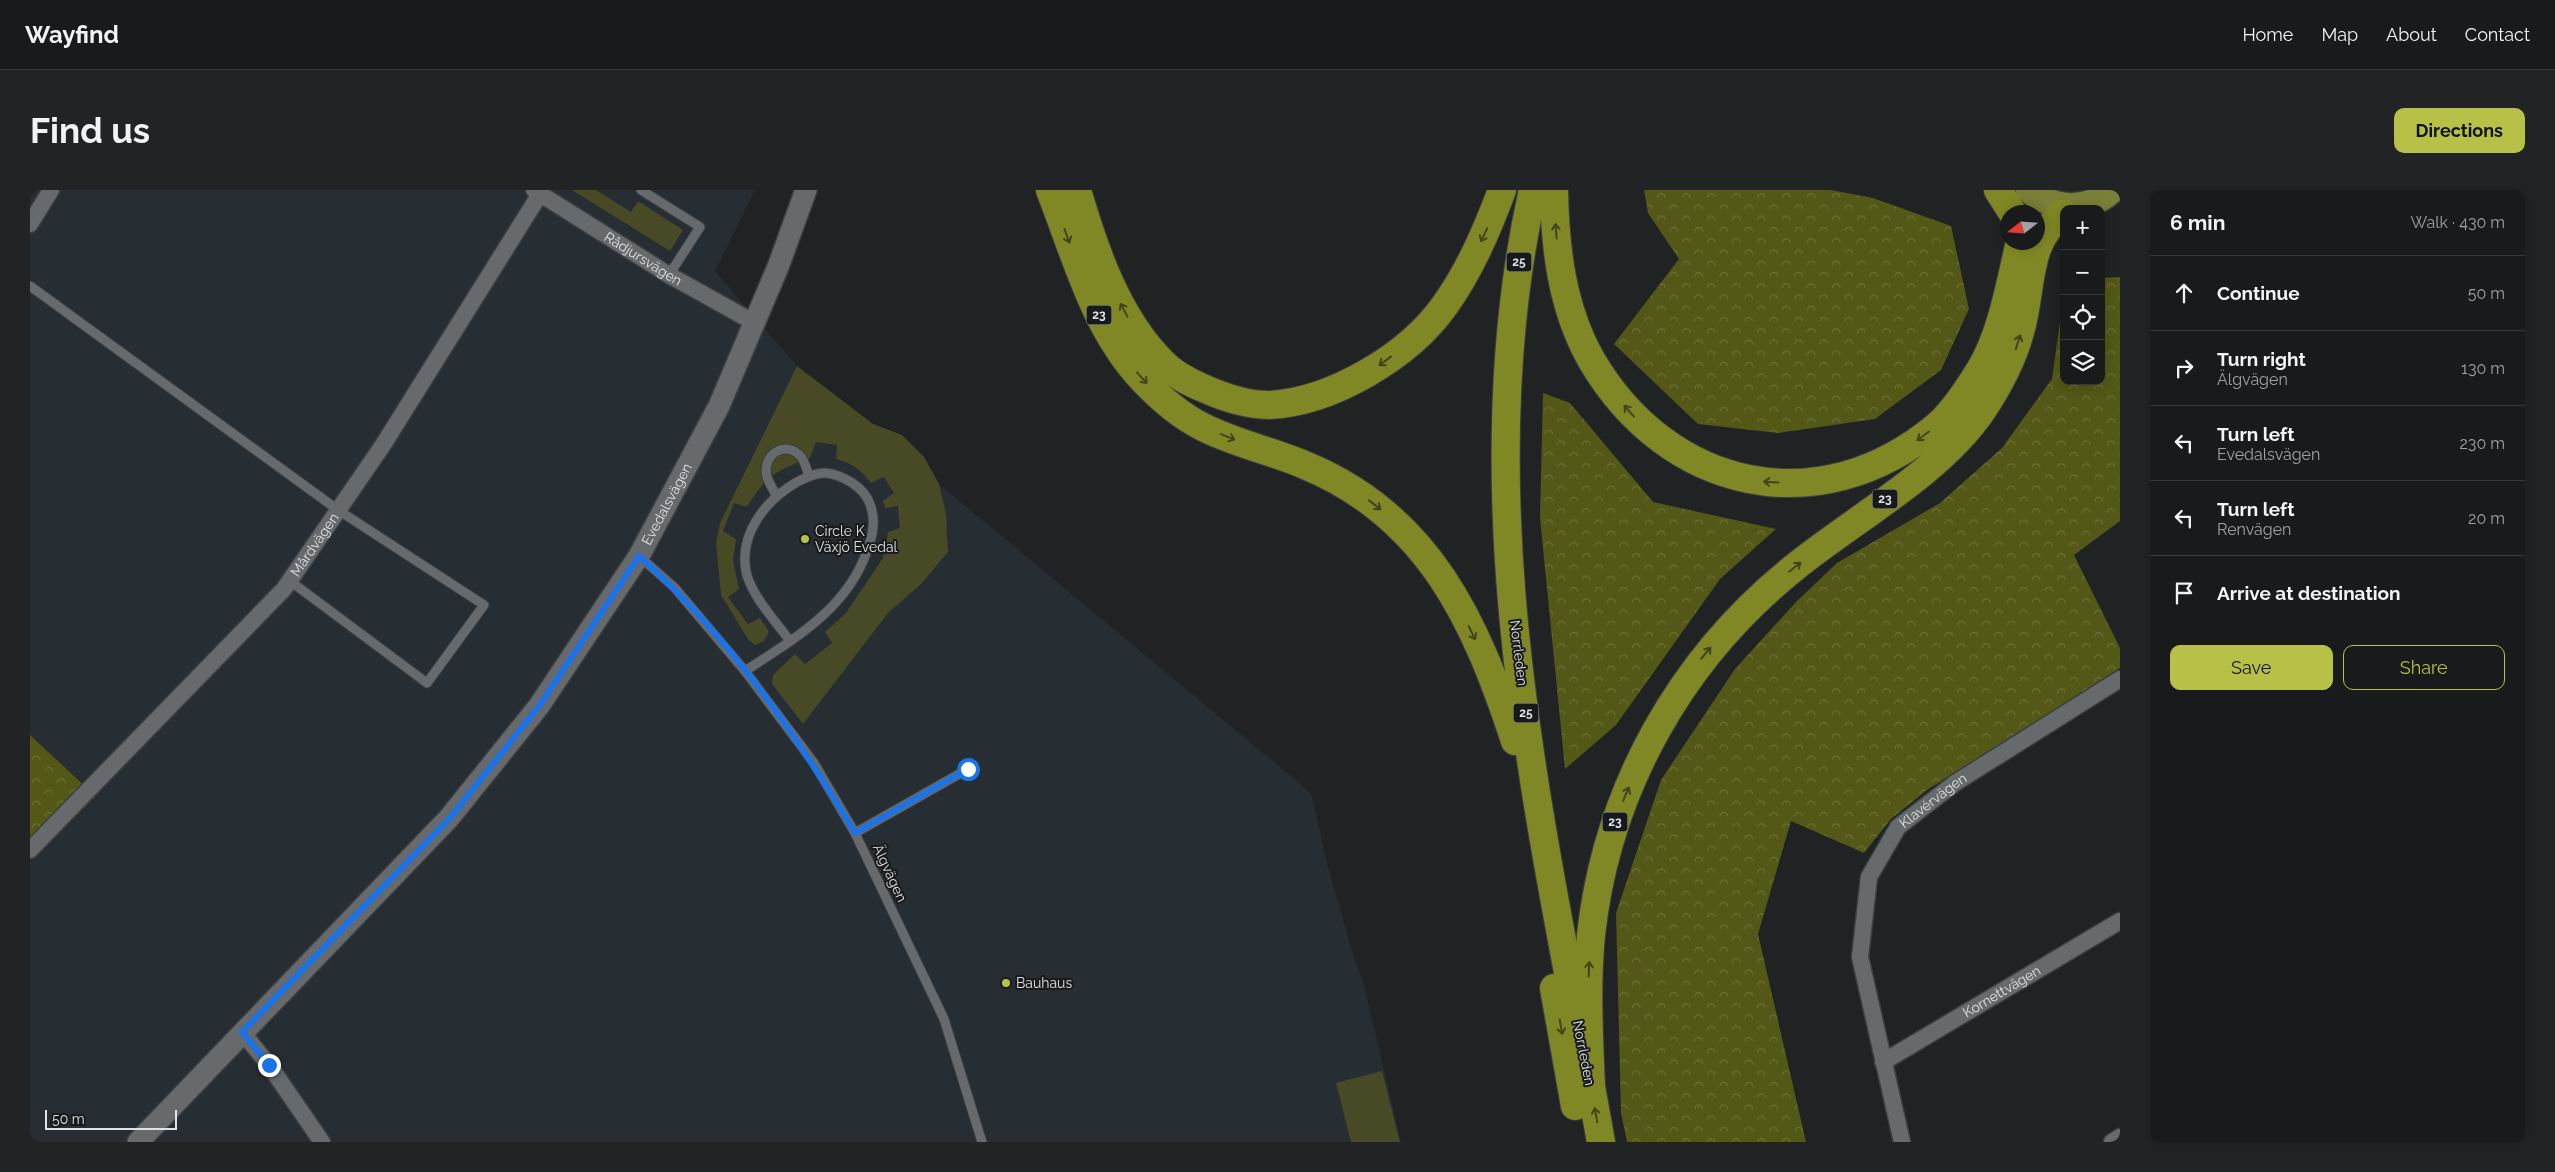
<!DOCTYPE html>
<html lang="en">
<head>
<meta charset="utf-8">
<style>
  body { margin:0; font-family:Raleway,sans-serif; background:#212324; color:#f1f3f6 }
  .controls { position:absolute; right:15px; top:15px; display:grid; overflow:hidden; border-radius:10px; box-shadow:0 2px 12px #0003 }
  .controls button { width:45px; height:45px; display:grid; place-items:center; padding:0; border:0; border-bottom:1px solid #36383a; background:#181a1b; color:#f1f3f6; font:25px sans-serif }
  .compass { position:absolute; left:1970px; top:15px; width:45px; height:45px; border-radius:50%; background:#181a1b; box-shadow:0 2px 12px #0003; rotate:253deg }
  .scale { position:absolute; left:15px; bottom:12px; width:132px; box-sizing:border-box; padding-left:5px; border:2px solid #dfe1e2; border-top:0; font-size:14px; line-height:18px; white-space:nowrap; color:#dfe1e2; -webkit-text-stroke:4px #17191b; paint-order:stroke }
  .stop { position:absolute; width:15px; height:15px; margin:-11px; border:4px solid #1a73e8; border-radius:50%; background:#fff }
  .stop.end { background:#1a73e8; border-color:#fff; box-shadow:0 1px 5px #0008 }
  .list { margin:0; padding:0; list-style:none }
  h2 { display:flex; justify-content:space-between; align-items:center; height:65px; margin:0; padding:0 20px; font-size:21px }
  h2 small { font-size:16px; font-weight:400; color:#9fa1a3 }
  .list li { display:grid; grid-template-columns:32px 1fr auto; gap:15px; align-items:center; box-sizing:border-box; height:75px; padding:0 20px; border-top:1px solid #36383a }
  .list b { display:block; font-size:19px; white-space:nowrap }
  .list p { margin:0; font-size:16px; white-space:nowrap; color:#9fa1a3 }
  .list em { font-size:16px; font-style:normal; color:#9fa1a3 }
  .actions { display:flex; gap:10px; padding:15px 20px }
  .actions a { flex:1; padding:11px 0; border:1px solid #b7c148; border-radius:10px; text-align:center; font-size:18px; color:#b7c148 }
  .actions .main { background:#b7c148; color:#111 }
  .icon { flex:none; width:28px; height:28px; fill:none; stroke:currentColor; stroke-width:2; stroke-linecap:round; stroke-linejoin:round }
  .map { position:relative; flex:none; width:2090px; height:952px; overflow:hidden; border-radius:10px }
  header { display:flex; align-items:center; gap:30px; box-sizing:border-box; height:70px; padding:0 25px; background:#181a1b; border-bottom:1px solid #36383a }
  header strong { font-size:24px }
  nav { display:flex; gap:28px; margin-inline-start:auto; font-size:18px }
  .intro { display:flex; align-items:center; justify-content:space-between; box-sizing:border-box; height:120px; padding:0 30px }
  h1 { margin:0; font-size:35px }
  .button { padding:12px 22px; border-radius:10px; background:#b7c148; color:#111; font-size:18px; font-weight:700 }
  main { display:flex; gap:30px; padding:0 30px }
  aside { flex:1; background:#181a1b; border-radius:10px; box-shadow:0 2px 12px #0003 }
  .map>svg:first-child { display:block }
  .built { fill:#262d33 }
  .grass { fill:#474a25 }
  .forest { fill:url(#forest-crowns) }
  .lines { fill:none; stroke-linecap:round; stroke-linejoin:round }
  .service-casing { stroke:#3d3f41; stroke-width:11 }
  .minor-casing { stroke:#3d3f41; stroke-width:19 }
  .tertiary-casing { stroke:#3d3f41; stroke-width:24 }
  .primary-casing { stroke:#3d3f41; stroke-width:29 }
  .trunk-casing { stroke:#3d3f41; stroke-width:30 }
  .service { stroke:#676a6c; stroke-width:9 }
  .minor { stroke:#676a6c; stroke-width:16 }
  .tertiary { stroke:#676a6c; stroke-width:21 }
  .primary { stroke:#7a8037; stroke-width:26 }
  .trunk { stroke:#808825; stroke-width:28 }
  .oneway { stroke:#41451f }
  .route { stroke:#1a73e8; stroke-width:6 }
  .poi-dot { fill:#b7c148; stroke:#17191b; stroke-width:2 }
  .labels { text-anchor:middle; stroke-width:4; stroke-linejoin:round; paint-order:stroke }
  .shield { fill:#17191b; stroke:#a3a5a6; stroke-width:1 }
  .shield-label { font-size:12px; font-weight:bold; fill:#dfe1e2 }
  .street-label { font-size:14px; fill:#dfe1e2; stroke:#17191b }
  .poi-label { font-size:14px; fill:#dfe1e2; stroke:#17191b; text-anchor:start }
</style>
</head>
<body>
<header>
<strong>Wayfind</strong>
<nav><a>Home</a><a>Map</a><a>About</a><a>Contact</a></nav>
</header>
<div class="intro"><h1>Find us</h1><a class="button">Directions</a></div>
<main>
<div class="map">
<svg width="2090" height="952" viewBox="0 0 2090 952">
  <defs>
    <pattern id="forest-crowns" width="20" height="18" patternUnits="userSpaceOnUse" patternTransform="scale(1.25)"><rect width="20" height="18" fill="#535816"/><path d="M2 6a3 3 0 1 1 6 0M12 15a3 3 0 1 1 6 0" fill="none" stroke="#6b7038"/></pattern>
  </defs>
  <rect width="100%" height="100%" fill="#202224"/>
  <path class="built" d="M 0,0 L 725,0 L 685,81 L 767,176 L 843,234 L 872,245 L 894,267 L 909,294 L 1273,596 L 1282,606 L 1296,670 L 1322,761 L 1334,795 L 1371,952 L 0,952 L 0,660 L 58,599 L 0,545 Z"/>
  <g class="grass">
    <path d="M 542,0 L 566,0 L 601,22 L 608,11 L 653,40 L 640,61 Z"/>
    <path d="M 767,176 L 843,234 L 872,245 L 894,267 L 909,294 L 916,323 L 918,362 L 892,393 L 858,423 L 773,534 L 742,494 L 743,485 L 765,464 L 775,474 L 802,453 L 795,442 L 816,423 L 853,368 L 858,342 L 870,338 L 868,316 L 855,318 L 853,311 L 864,303 L 854,287 L 841,293 C 831,280 822,273 806,269 L 807,255 L 786,252 L 780,268 C 745,281 737,285 717,317 L 704,313 L 693,341 L 706,349 L 703,370 L 709,399 L 698,407 L 718,434 L 730,428 L 739,442 L 734,451 L 725,455 L 718,449 L 691,405 L 686,353 L 690,333 Z"/>
    <path d="M 1352,881 L 1370,952 L 1321,952 L 1306,893 Z"/>
  </g>
  <g class="forest">
    <path d="M 1614,0 L 1801,0 L 1843,8 L 1921,36 L 1939,119 L 1911,180 L 1845,229 L 1748,243 L 1668,234 L 1584,154 L 1649,69 L 1618,23 Z"/>
    <path d="M 2090,87 L 2090,331 L 2044,365 L 2090,458 L 2090,478 L 1897,600 L 1861,629 L 1834,663 L 1761,631 L 1728,744 L 1776,952 L 1597,952 L 1591,923 L 1586,723 L 1631,590 L 1705,479 L 1766,412 L 1807,373 L 1910,313 L 1972,258 L 2022,189 L 2034,103 L 2034,191 L 2071,191 L 2071,88 Z"/>
    <path d="M 1513,203 L 1540,213 L 1623,312 L 1746,339 L 1690,389 L 1586,535 L 1535,579 L 1510,328 Z"/>
    <path d="M 0,545 L 58,599 L 0,660 Z"/>
  </g>
  <g class="lines">
    <g class="service-casing">
      <g id="service">
        <path d="M 611,0 L 670,37 L 639,85"/>
        <path d="M 0,96 L 308,320 L 454,415 L 397,493 L 260,391"/>
        <path d="M 746,305 C 743,299 739,293 737,287 C 731,265 756,248 772,268 C 775,273 777,280 779,286"/>
        <path d="M 609,366 L 644,397 L 715,481 L 784,573 L 825,643 L 914,829 L 952,952"/>
        <path d="M 715,481 C 764,449 817,419 837,361 C 843,345 846,330 840,314 C 834,297 813,285 796,283 C 786,282 775,288 767,292 C 736,310 709,343 716,381 C 720,404 747,433 760,451"/>
        <path d="M 825,643 L 938,579"/>
      </g>
    </g>
    <g class="minor-casing">
      <g id="minor">
        <path id="s1" d="M 504,0 L 639,85 L 725,133"/>
        <path d="M 0,34 L 21,0"/>
        <path id="s2" d="M 0,660 L 254,399 L 353,255 L 510,4"/>
        <path d="M 212,842 L 239,875 L 292,952"/>
        <path id="s3" d="M 1853,872 L 2090,731"/>
        <path id="s4" d="M 1872,952 L 1830,767 L 1839,687 L 1868,637 L 1925,593 L 2090,489"/>
        <path d="M 2082,952 L 2090,947"/>
      </g>
    </g>
    <g class="tertiary-casing">
      <g id="tertiary">
        <path id="s5" d="M 108,952 L 419,628 L 509,516 L 609,366 L 689,216 L 748,77 L 776,0"/>
      </g>
    </g>
    <g class="primary-casing">
      <path id="primary" d="M 1999,0 C 2024,21 2058,22 2082,0"/>
    </g>
    <g class="trunk-casing">
      <g id="trunk">
        <path d="M 1020,0 C 1046,66 1064,138 1113,190 C 1130,208 1151,226 1173,237 C 1206,254 1243,261 1277,276 C 1399,327 1446,432 1485,551"/>
        <path d="M 1047,0 C 1064,59 1087,127 1132,172 C 1142,183 1159,192 1173,198 C 1193,207 1216,215 1239,215 C 1302,212 1379,166 1415,115 C 1440,80 1457,40 1472,0"/>
        <path d="M 1503,0 C 1442,272 1494,554 1546,824"/>
        <path d="M 1524,0 C 1525,59 1532,119 1562,171 C 1638,300 1789,335 1907,236 C 1924,221 1938,199 1950,180 C 1971,146 1980,95 1989,56"/>
        <path d="M 1968,0 L 1982,22"/>
        <path d="M 1524,798 L 1545,916"/>
        <path d="M 1558,880 L 1571,952"/>
        <path d="M 1561,898 C 1559,847 1556,796 1561,745 C 1577,599 1651,468 1765,377 C 1823,330 1909,283 1951,222 C 1968,197 1982,171 1990,142 C 2003,99 1994,52 2034,23"/>
      </g>
    </g>
    <use href="#service" class="service"/>
    <use href="#minor" class="minor"/>
    <use href="#tertiary" class="tertiary"/>
    <use href="#primary" class="primary"/>
    <use href="#trunk" class="trunk"/>
  </g>
  <defs><path id="oneway-shaft" d="M-6 0H5M1.5-3L5.5 0L1.5 3" fill="none" stroke-width="1.6" stroke-linecap="round" stroke-linejoin="round" transform="scale(1.25)"/></defs>
  <g class="oneway">
    <use href="#oneway-shaft" transform="translate(1526 41) rotate(-95)"/>
    <use href="#oneway-shaft" transform="translate(1454 45) rotate(115)"/>
    <use href="#oneway-shaft" transform="translate(1037 46) rotate(70)"/>
    <use href="#oneway-shaft" transform="translate(1094 120) rotate(-118)"/>
    <use href="#oneway-shaft" transform="translate(1988 152) rotate(-73)"/>
    <use href="#oneway-shaft" transform="translate(1355 171) rotate(144)"/>
    <use href="#oneway-shaft" transform="translate(1112 188) rotate(48)"/>
    <use href="#oneway-shaft" transform="translate(1599 221) rotate(-131)"/>
    <use href="#oneway-shaft" transform="translate(1893 246) rotate(143)"/>
    <use href="#oneway-shaft" transform="translate(1198 247) rotate(22)"/>
    <use href="#oneway-shaft" transform="translate(1741 292) rotate(-177)"/>
    <use href="#oneway-shaft" transform="translate(1345 315) rotate(38)"/>
    <use href="#oneway-shaft" transform="translate(1765 377) rotate(-39)"/>
    <use href="#oneway-shaft" transform="translate(1442 443) rotate(64)"/>
    <use href="#oneway-shaft" transform="translate(1676 463) rotate(-50)"/>
    <use href="#oneway-shaft" transform="translate(1596 604) rotate(-67)"/>
    <use href="#oneway-shaft" transform="translate(1559 779) rotate(-87)"/>
    <use href="#oneway-shaft" transform="translate(1531 837) rotate(80)"/>
    <use href="#oneway-shaft" transform="translate(1566 925) rotate(-101)"/>
  </g>
  <g class="lines">
    <path class="route" d="M 239,875 L 212,842 L 420,628 L 509,516 L 609,366 C 697,444 765,543 825,643 L 938,579"/>
  </g>
  <g class="poi-dot">
    <circle cx="775" cy="349" r="5"/>
    <circle cx="976" cy="793" r="5"/>
  </g>
  <g class="labels">
    <g class="shield">
      <rect x="1476.5" y="62.5" width="25" height="19" rx="4"/>
      <rect x="1056.5" y="115.5" width="25" height="19" rx="4"/>
      <rect x="1842.5" y="299.5" width="25" height="19" rx="4"/>
      <rect x="1483.5" y="513.5" width="25" height="19" rx="4"/>
      <rect x="1572.5" y="622.5" width="25" height="19" rx="4"/>
    </g>
    <g class="shield-label">
      <text x="1489" y="76">25</text>
      <text x="1069" y="129">23</text>
      <text x="1855" y="313">23</text>
      <text x="1496" y="527">25</text>
      <text x="1585" y="636">23</text>
    </g>
    <g class="street-label">
      <text dy="5" stroke="none"><textPath href="#s1" startOffset="129">Rådjursvägen</textPath></text>
      <text dy="5" stroke="none"><textPath href="#s5" startOffset="832">Evedalsvägen</textPath></text>
      <text dy="5" stroke="none"><textPath href="#s2" startOffset="418">Mårdvägen</textPath></text>
      <text transform="translate(1489 463) rotate(83)" y="5">Norrleden</text>
      <text dy="5" stroke="none"><textPath href="#s4" startOffset="372">Klavérvägen</textPath></text>
      <text transform="translate(860 683) rotate(65)" y="5">Älgvägen</text>
      <text dy="5" stroke="none"><textPath href="#s3" startOffset="138">Kornettvägen</textPath></text>
      <text transform="translate(1554 863) rotate(79)" y="5">Norrleden</text>
    </g>
    <g class="poi-label">
      <text x="785" y="346">Circle K<tspan x="785" dy="16">Växjö Evedal</tspan></text>
      <text x="986" y="798">Bauhaus</text>
    </g>
  </g>
</svg>
<div class="controls">
<button>+</button>
<button>−</button>
<button><svg class="icon" aria-label="locate" viewBox="0 0 24 24"><circle cx="12" cy="12" r="6"/><path d="M12 2v4M12 18v4M2 12h4M18 12h4"/></svg></button>
<button><svg class="icon" aria-label="layers" viewBox="0 0 24 24"><path d="M12 4l9 5-9 5-9-5zM3 14l9 5 9-5"/></svg></button>
</div>
<svg class="compass" viewBox="-18 -18 36 36"><path d="M0-13l5 13h-10z" fill="#e53935"/><path d="M0 13l5-13h-10z" fill="#9fa1a3"/></svg>
<div class="scale">50 m</div>
<div class="stop" style="left:938px;top:579px"></div>
<div class="stop end" style="left:239px;top:875px"></div>
</div>
<aside>
<h2>6 min<small>Walk · 430 m</small></h2>
<ul class="list">
<li><svg class="icon" aria-label="ahead" viewBox="0 0 24 24"><path d="M12 20V5M6 11l6-6 6 6"/></svg><div><b>Continue</b></div><em>50 m</em></li>
<li><svg class="icon" aria-label="right" viewBox="0 0 24 24"><path d="M7 20v-9h11M14 6l5 5-5 5"/></svg><div><b>Turn right</b><p>Älgvägen</p></div><em>130 m</em></li>
<li><svg class="icon" aria-label="left" viewBox="0 0 24 24"><path d="M17 20v-9H6M10 6l-5 5 5 5"/></svg><div><b>Turn left</b><p>Evedalsvägen</p></div><em>230 m</em></li>
<li><svg class="icon" aria-label="left" viewBox="0 0 24 24"><path d="M17 20v-9H6M10 6l-5 5 5 5"/></svg><div><b>Turn left</b><p>Renvägen</p></div><em>20 m</em></li>
<li><svg class="icon" aria-label="arrive" viewBox="0 0 24 24"><path d="M6 21V4h12l-3 4 3 4H6"/></svg><div><b>Arrive at destination</b></div></li>
</ul>
<div class="actions"><a class="main">Save</a><a>Share</a></div>
</aside>
</main>
</body>
</html>
